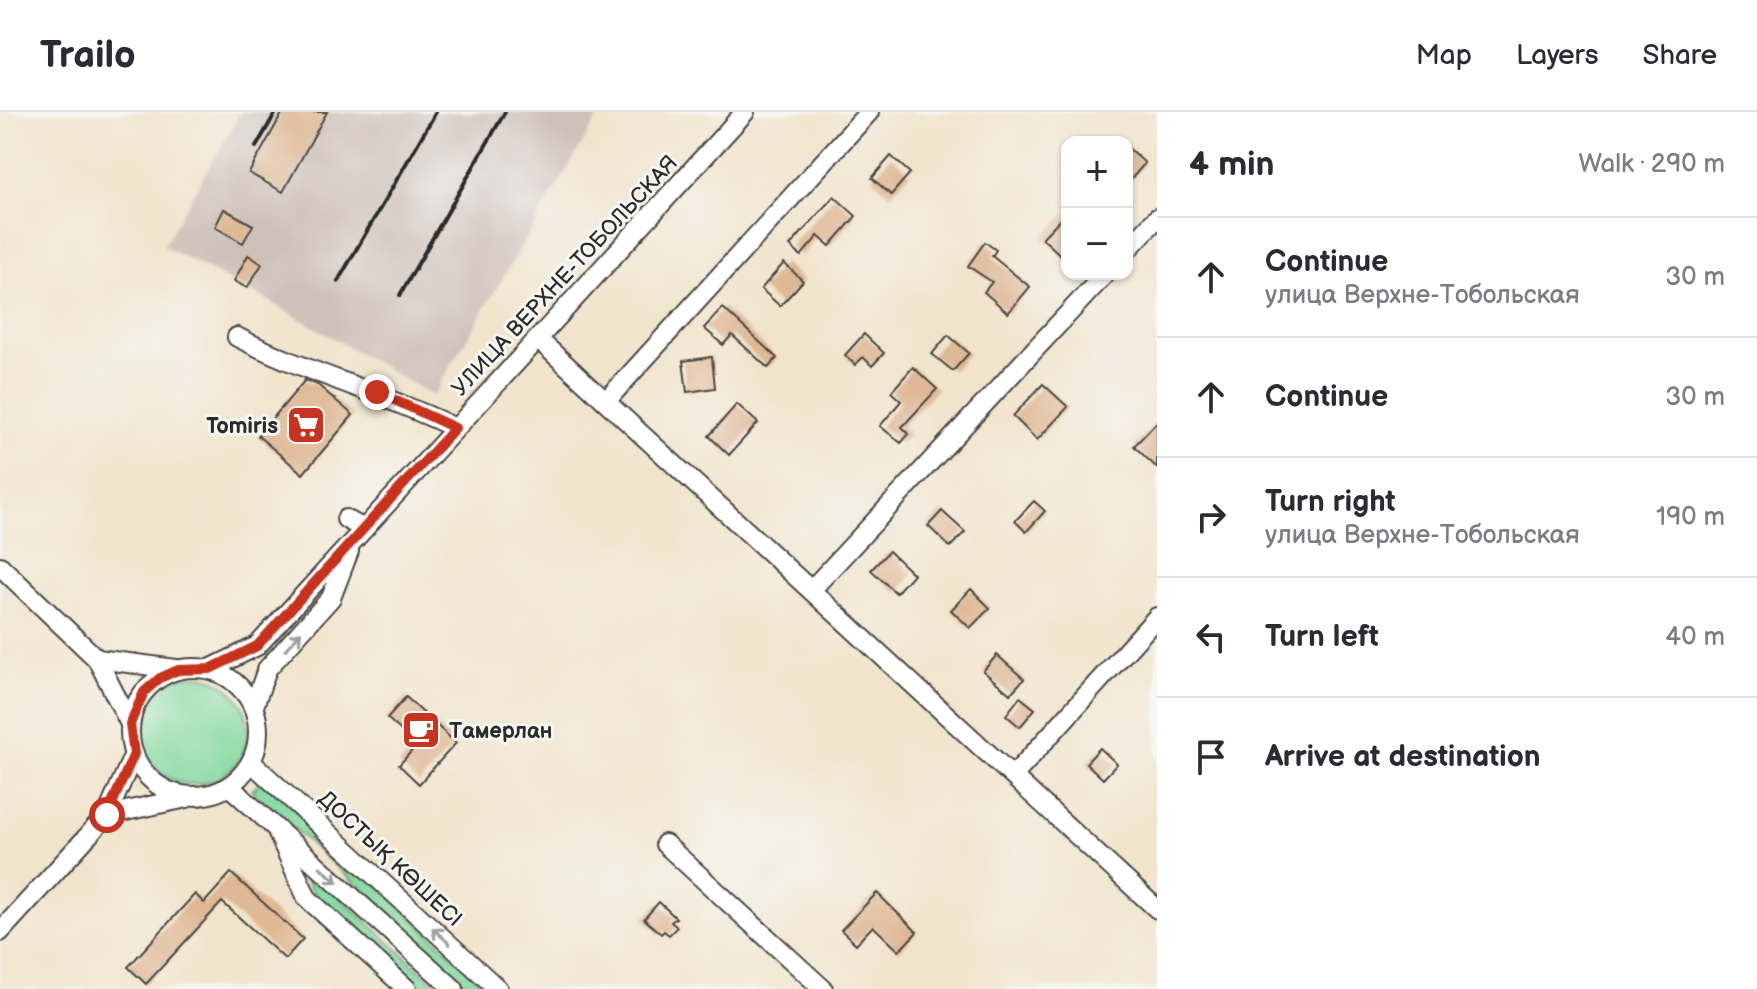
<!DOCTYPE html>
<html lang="en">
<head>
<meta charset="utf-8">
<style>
  body { margin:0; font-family:"Balsamiq Sans",sans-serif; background:#f2f2f3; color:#2b2b33 }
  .controls { position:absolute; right:24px; top:24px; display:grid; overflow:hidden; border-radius:16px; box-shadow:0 2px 6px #0004 }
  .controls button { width:72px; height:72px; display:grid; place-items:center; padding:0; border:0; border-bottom:2px solid #e1e1e2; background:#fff; color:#2b2b33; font:40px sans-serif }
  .stop { position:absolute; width:24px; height:24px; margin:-18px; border:6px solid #c8321e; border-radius:50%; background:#fff }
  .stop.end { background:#c8321e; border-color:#fff; box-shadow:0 2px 8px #0008 }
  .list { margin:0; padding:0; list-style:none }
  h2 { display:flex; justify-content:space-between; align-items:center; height:104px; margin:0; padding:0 32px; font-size:34px }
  h2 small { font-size:26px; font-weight:400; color:#7c7c81 }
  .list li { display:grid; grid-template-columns:52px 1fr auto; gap:24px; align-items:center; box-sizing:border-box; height:120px; padding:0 32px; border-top:2px solid #e1e1e2 }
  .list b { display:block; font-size:30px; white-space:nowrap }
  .list p { margin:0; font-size:26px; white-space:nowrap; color:#7c7c81 }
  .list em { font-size:26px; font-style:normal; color:#7c7c81 }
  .icon { flex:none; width:44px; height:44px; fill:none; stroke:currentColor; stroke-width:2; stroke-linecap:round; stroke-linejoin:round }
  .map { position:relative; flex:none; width:1157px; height:877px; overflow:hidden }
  header { display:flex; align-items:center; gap:48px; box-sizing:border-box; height:112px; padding:0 40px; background:#fff; border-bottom:2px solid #e1e1e2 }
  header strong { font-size:38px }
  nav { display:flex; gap:44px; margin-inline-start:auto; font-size:28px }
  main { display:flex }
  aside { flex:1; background:#fff }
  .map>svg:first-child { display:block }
  .industrial { fill:#cfc1ba }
  .green { fill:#81d89d; stroke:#568264; stroke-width:2 }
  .building { fill:#dfb894 }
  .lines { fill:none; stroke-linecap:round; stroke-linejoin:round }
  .minor-casing { stroke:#494743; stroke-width:22 }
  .minor { stroke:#fff; stroke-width:18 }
  .rail { stroke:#2b2b2b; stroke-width:4 }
  .oneway { stroke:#a0a0a0 }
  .route { stroke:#c8321e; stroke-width:10 }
  .labels { text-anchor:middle; stroke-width:6; stroke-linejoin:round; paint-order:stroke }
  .street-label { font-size:22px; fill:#2b2b2b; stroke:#f6f6f2 }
  .poi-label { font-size:22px; font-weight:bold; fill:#2b2b2b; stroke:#f6f6f2; text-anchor:end }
</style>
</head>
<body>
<header>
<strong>Trailo</strong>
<nav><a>Map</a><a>Layers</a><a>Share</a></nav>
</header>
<main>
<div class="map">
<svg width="1157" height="877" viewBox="0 0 1157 877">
  <rect width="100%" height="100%" fill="#f6f6f2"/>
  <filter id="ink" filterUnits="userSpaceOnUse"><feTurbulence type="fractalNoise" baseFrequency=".0125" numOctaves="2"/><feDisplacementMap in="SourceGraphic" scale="16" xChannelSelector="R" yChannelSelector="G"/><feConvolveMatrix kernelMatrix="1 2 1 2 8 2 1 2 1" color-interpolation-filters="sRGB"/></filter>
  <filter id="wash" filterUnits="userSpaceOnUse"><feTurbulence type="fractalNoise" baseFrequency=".006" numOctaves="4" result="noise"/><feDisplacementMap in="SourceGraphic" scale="32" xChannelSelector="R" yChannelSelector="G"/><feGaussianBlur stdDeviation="1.8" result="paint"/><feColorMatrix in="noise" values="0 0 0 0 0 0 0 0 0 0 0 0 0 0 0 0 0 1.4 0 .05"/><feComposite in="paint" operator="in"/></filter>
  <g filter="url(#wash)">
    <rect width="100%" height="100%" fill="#f1e4cc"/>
    <path class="industrial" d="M 241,0 L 601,0 L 433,284 L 262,185 L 163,134 Z"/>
    <g class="green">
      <circle cx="194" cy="618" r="54"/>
      <path d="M 264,665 L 488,877 L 472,877 L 252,679 Z"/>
      <path d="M 295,744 L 441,877 L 417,877 L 312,780 Z"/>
    </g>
    <g id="blocks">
      <g class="building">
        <path d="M 283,0 L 327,0 L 283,80 L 249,61 Z"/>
        <path d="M 1127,35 L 1145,51 L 1127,72 Z"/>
        <path d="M 891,44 L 910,61 L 891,83 L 872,66 Z"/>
        <path d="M 834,84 L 856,104 L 830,134 L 818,124 L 801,144 L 790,134 Z"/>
        <path d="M 224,97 L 253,113 L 243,131 L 215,115 Z"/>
        <path d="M 1067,100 L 1067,149 L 1042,126 Z"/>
        <path d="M 985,130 L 996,138 L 992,144 L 1030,175 L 1008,201 L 984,180 L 992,170 L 968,154 Z"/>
        <path d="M 248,143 L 262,152 L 247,176 L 234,169 Z"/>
        <path d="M 784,151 L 803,169 L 780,194 L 761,177 Z"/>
        <path d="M 723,196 L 777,246 L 768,256 L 732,223 L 723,233 L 704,216 Z"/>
        <path d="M 864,222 L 884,241 L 872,254 L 863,245 L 855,253 L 845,243 Z"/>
        <path d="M 948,223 L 969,241 L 953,259 L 932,242 Z"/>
        <path d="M 712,245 L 715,276 L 687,280 L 683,249 Z"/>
        <path d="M 913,255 L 937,277 L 902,315 L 909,322 L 901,331 L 880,314 L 901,289 L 891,280 Z"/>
        <path d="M 305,268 L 318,273 L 353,303 L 303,362 L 258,324 Z"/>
        <path d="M 1043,272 L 1068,295 L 1037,328 L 1013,304 Z"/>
        <path d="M 737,292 L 758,311 L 729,343 L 709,324 Z"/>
        <path d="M 1157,310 L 1157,356 L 1134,334 Z"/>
        <path d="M 1034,389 L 1045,399 L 1026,420 L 1015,409 Z"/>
        <path d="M 942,399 L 965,420 L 950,435 L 928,414 Z"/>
        <path d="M 889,439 L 913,462 L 896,481 L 871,458 Z"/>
        <path d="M 971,477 L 990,496 L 970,516 L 951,498 Z"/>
        <path d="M 997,543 L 1024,567 L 1010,582 L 983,559 Z"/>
        <path d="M 406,585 L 456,631 L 419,672 L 399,653 L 417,633 L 387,606 Z"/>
        <path d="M 1020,585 L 1035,597 L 1020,615 L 1006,603 Z"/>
        <path d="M 1100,636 L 1117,652 L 1103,667 L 1086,651 Z"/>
        <path d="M 231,761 L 303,827 L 285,847 L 222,790 L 146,872 L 128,855 L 195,782 L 204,791 Z"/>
        <path d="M 877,781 L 917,820 L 899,839 L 873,814 L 856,832 L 841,818 Z"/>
        <path d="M 659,790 L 676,806 L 671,810 L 677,815 L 669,823 L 664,819 L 661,822 L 644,807 Z"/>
      </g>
    </g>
  </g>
  <g filter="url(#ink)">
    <use href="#blocks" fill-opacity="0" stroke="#494743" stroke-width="2"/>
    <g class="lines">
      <g class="minor-casing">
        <g id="minor">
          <path d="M 1127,138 L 1157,106"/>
          <path d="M 237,225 C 307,261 384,281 455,316"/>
          <path d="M 539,228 L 1157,797"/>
          <path d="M 606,289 L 869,0"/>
          <path d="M 346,407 L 364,417"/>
          <path d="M 0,454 L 97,547 L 130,612"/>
          <path d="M 812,477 L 1105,162"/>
          <path d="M 97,547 L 176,557"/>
          <circle cx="194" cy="620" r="64"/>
          <path d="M 210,557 L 257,534 L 745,0"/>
          <path d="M 254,594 L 267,557 L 331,486 L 349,439"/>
          <path d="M 251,650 L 498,877"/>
          <path d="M 1014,663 L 1157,505"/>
          <path d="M 229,674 L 454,877"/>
          <path d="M 107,703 L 187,686"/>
          <path d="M 278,721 L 307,786 L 407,877"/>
          <path d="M 665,732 L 823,877"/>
          <path d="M 0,820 L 107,703 L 134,642"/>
        </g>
      </g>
      <use href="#minor" class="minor"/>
      <g class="rail">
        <path d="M 256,35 L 276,0"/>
        <path d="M 338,169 L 436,0"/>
        <path d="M 400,183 L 505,0"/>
      </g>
    </g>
    <defs><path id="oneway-shaft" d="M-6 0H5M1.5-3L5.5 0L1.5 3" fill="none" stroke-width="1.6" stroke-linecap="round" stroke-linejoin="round" transform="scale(2)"/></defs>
    <g class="oneway">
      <use href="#oneway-shaft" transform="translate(293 529) rotate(-48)"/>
      <use href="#oneway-shaft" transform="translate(329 763) rotate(42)"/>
      <use href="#oneway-shaft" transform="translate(441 824) rotate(-137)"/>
    </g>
  </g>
  <g class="lines" filter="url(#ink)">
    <path class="route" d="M 107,703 L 134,642 L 130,612 L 144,580 L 160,566 L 178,558 L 210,557 L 257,534 L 455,316 L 377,280"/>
  </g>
  <defs>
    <g id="supermarket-square" transform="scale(2)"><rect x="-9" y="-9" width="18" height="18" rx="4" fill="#c8321e" stroke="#f6f6f2"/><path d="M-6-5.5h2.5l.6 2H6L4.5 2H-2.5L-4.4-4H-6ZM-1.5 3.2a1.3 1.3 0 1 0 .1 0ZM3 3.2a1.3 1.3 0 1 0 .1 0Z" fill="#fff"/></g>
    <g id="cafe-square" transform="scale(2)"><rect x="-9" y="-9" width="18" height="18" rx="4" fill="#c8321e" stroke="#f6f6f2"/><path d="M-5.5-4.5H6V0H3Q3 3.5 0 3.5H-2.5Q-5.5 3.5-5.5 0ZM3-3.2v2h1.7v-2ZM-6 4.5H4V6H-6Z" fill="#fff"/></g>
  </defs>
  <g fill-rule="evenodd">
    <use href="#supermarket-square" x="306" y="313"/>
    <use href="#cafe-square" x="421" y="618"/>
  </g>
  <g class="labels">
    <g class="street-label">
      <text transform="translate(564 163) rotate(-47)" y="8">УЛИЦА ВЕРХНЕ-ТОБОЛЬСКАЯ</text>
      <text transform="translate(391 746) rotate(43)" y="8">ДОСТЫҚ КӨШЕСІ</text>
    </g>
    <g class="poi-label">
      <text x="278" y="321">Tomiris</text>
      <text x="449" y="626" text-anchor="start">Тамерлан</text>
    </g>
  </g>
</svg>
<div class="controls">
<button>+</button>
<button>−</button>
</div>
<div class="stop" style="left:107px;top:703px"></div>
<div class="stop end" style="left:377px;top:280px"></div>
</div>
<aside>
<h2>4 min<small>Walk · 290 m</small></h2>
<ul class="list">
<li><svg class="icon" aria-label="ahead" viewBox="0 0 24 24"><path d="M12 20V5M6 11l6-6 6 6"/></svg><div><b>Continue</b><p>улица Верхне-Тобольская</p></div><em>30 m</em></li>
<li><svg class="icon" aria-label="ahead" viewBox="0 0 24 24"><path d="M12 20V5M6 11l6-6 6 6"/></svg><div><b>Continue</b></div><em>30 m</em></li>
<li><svg class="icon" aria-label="right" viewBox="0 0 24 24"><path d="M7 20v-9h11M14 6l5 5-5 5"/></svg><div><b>Turn right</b><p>улица Верхне-Тобольская</p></div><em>190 m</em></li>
<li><svg class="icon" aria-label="left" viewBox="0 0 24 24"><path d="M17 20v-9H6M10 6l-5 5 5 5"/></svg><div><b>Turn left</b></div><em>40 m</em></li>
<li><svg class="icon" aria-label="arrive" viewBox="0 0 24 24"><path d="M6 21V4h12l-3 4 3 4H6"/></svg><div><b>Arrive at destination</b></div></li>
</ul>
</aside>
</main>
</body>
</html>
